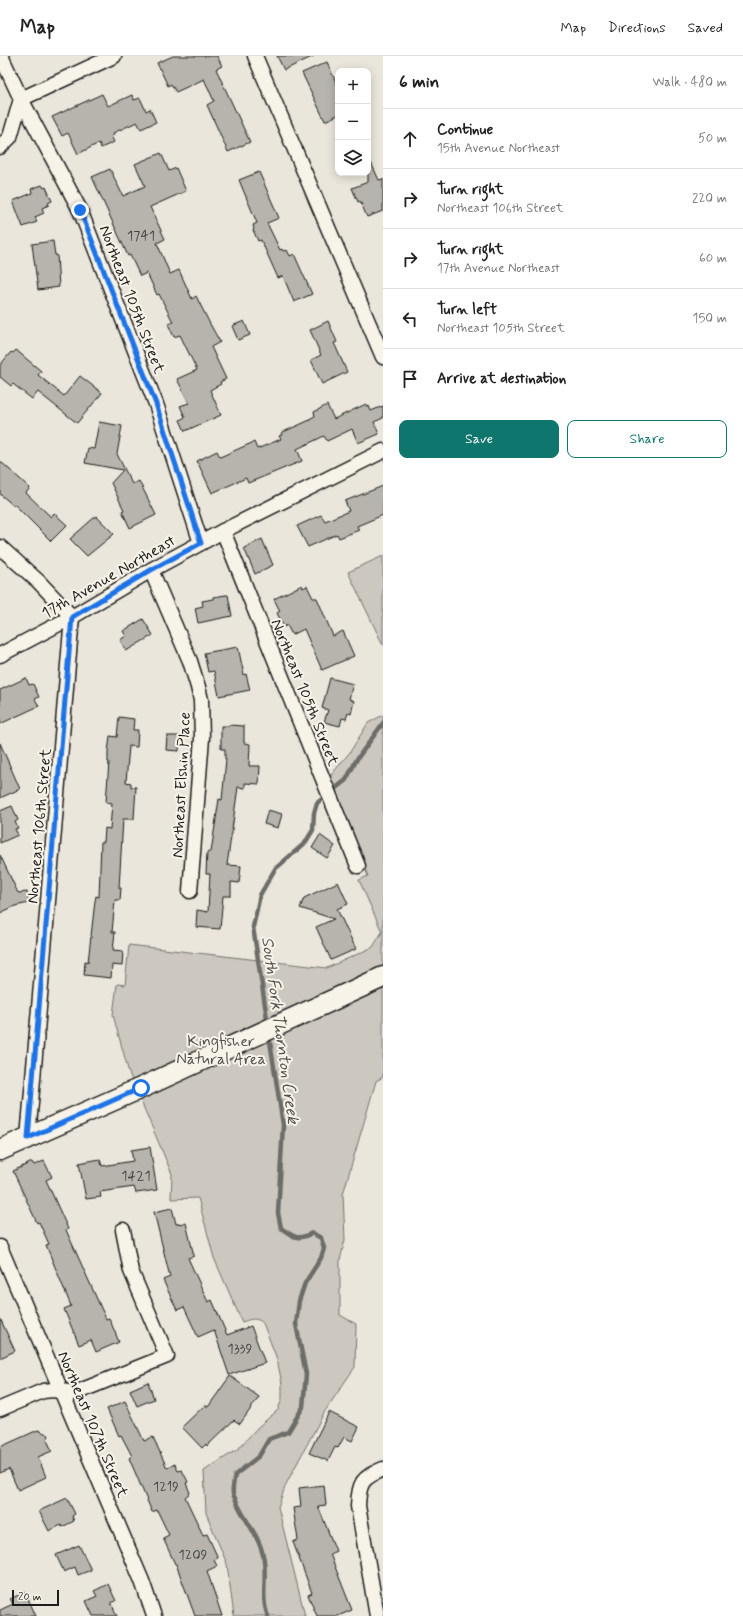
<!DOCTYPE html>
<html lang="en">
<head>
<meta charset="utf-8">
<style>
  body { margin:0; font-family:Mynerve,sans-serif; background:#f2f2f2; color:#222 }
  .controls { position:absolute; right:12px; top:12px; display:grid; overflow:hidden; border-radius:8px; box-shadow:0 2px 10px #0003 }
  .controls button { width:36px; height:36px; display:grid; place-items:center; padding:0; border:0; border-bottom:1px solid #e0e0e0; background:#fff; color:#222; font:20px sans-serif }
  .scale { position:absolute; left:12px; bottom:10px; width:47px; box-sizing:border-box; padding-left:4px; border:2px solid #1c1c1c; border-top:0; font-size:11px; line-height:14px; white-space:nowrap; color:#1c1c1c; -webkit-text-stroke:3px #f7f3e8; paint-order:stroke }
  .stop { position:absolute; width:12px; height:12px; margin:-9px; border:3px solid #1a73e8; border-radius:50%; background:#fff }
  .stop.end { background:#1a73e8; border-color:#fff; box-shadow:0 1px 4px #0008 }
  .list { margin:0; padding:0; list-style:none }
  h2 { display:flex; justify-content:space-between; align-items:center; height:52px; margin:0; padding:0 16px; font-size:17px }
  h2 small { font-size:13px; font-weight:400; color:#767676 }
  .list li { display:grid; grid-template-columns:26px 1fr auto; gap:12px; align-items:center; box-sizing:border-box; height:60px; padding:0 16px; border-top:1px solid #e0e0e0 }
  .list b { display:block; font-size:15px; white-space:nowrap }
  .list p { margin:0; font-size:13px; white-space:nowrap; color:#767676 }
  .list em { font-size:13px; font-style:normal; color:#767676 }
  .actions { display:flex; gap:8px; padding:12px 16px }
  .actions a { flex:1; padding:9px 0; border:1px solid #0f766e; border-radius:8px; text-align:center; font-size:14px; color:#0f766e }
  .actions .main { background:#0f766e; color:#fff }
  .icon { flex:none; width:22px; height:22px; fill:none; stroke:currentColor; stroke-width:2; stroke-linecap:round; stroke-linejoin:round }
  .map { position:relative; flex:none; width:383px; height:1560px; overflow:hidden }
  header { display:flex; align-items:center; gap:24px; box-sizing:border-box; height:56px; padding:0 20px; background:#fff; border-bottom:1px solid #e0e0e0 }
  header strong { font-size:19px }
  nav { display:flex; gap:22px; margin-inline-start:auto; font-size:14px }
  main { display:flex }
  aside { flex:1; background:#fff }
  .map>svg:first-child { display:block }
  .green { fill:#ccc8c0; stroke:#74726e }
  .lines { fill:none; stroke-linecap:round; stroke-linejoin:round }
  .stream { stroke:#6d6c68; stroke-width:4.5 }
  .building { fill:#b6b4ac; stroke:#1c1c1c }
  .street-casing { stroke:#1c1c1c; stroke-width:17 }
  .secondary-casing { stroke:#1c1c1c; stroke-width:23 }
  .street { stroke:#f7f3e8; stroke-width:14 }
  .secondary { stroke:#f7f3e8; stroke-width:20 }
  .route { stroke:#1a73e8; stroke-width:5 }
  .labels { text-anchor:middle; stroke-width:4; stroke-linejoin:round; paint-order:stroke }
  .number-label { font-size:14px; fill:#424240 }
  .street-label { font-size:16px; fill:#1c1c1c; stroke:#f7f3e8 }
  .park-label { font-size:16px; fill:#51504d; stroke:#f7f3e8 }
  .water-label { font-size:17px; font-style:italic; fill:#52514e; stroke:#f7f3e8 }
</style>
</head>
<body>
<header>
<strong>Map</strong>
<nav><a>Map</a><a>Directions</a><a>Saved</a></nav>
</header>
<main>
<div class="map">
<svg width="383" height="1560" viewBox="0 0 383 1560">
  <rect width="100%" height="100%" fill="#eae6dc"/>
  <filter id="ink" filterUnits="userSpaceOnUse"><feTurbulence type="fractalNoise" baseFrequency=".025" numOctaves="2"/><feDisplacementMap in="SourceGraphic" scale="8" xChannelSelector="R" yChannelSelector="G"/><feConvolveMatrix kernelMatrix="1 2 1 2 8 2 1 2 1" color-interpolation-filters="sRGB"/></filter>
  <g filter="url(#ink)">
    <g class="green">
      <path d="M 383,500 L 383,589 L 348,516 Z"/>
      <path d="M 383,659 L 383,1021 L 376,1025 L 343,1138 L 345,1184 L 340,1204 L 340,1259 L 356,1268 L 355,1311 L 325,1355 L 286,1428 L 278,1451 L 305,1560 L 234,1560 L 227,1508 L 206,1457 L 204,1415 L 238,1393 L 258,1371 L 278,1354 L 282,1343 L 282,1328 L 277,1303 L 263,1267 C 257,1261 250,1263 242,1266 L 214,1202 L 198,1142 L 171,1143 L 172,1118 L 129,1017 L 113,959 L 117,928 L 125,929 L 129,889 L 327,912 L 373,891 L 382,876 L 359,824 L 368,820 L 327,724 L 350,696 L 368,667 Z"/>
    </g>
    <g class="lines">
      <g class="stream">
        <path d="M 268,969 L 253,871 L 260,839 L 275,813 L 305,787 L 313,774 L 314,757 L 317,747 L 346,724 L 357,703 L 383,667"/>
        <path d="M 268,1560 C 260,1543 268,1518 263,1499 C 259,1480 246,1466 238,1449 C 237,1445 234,1441 233,1438 C 232,1432 234,1424 235,1419 L 259,1400 L 269,1383 L 288,1376 L 303,1351 L 306,1318 L 296,1268 L 299,1245 L 305,1227 L 321,1202 L 324,1192 L 321,1182 L 312,1177 C 297,1185 294,1181 281,1172 L 278,1157 L 283,1069 L 269,979"/>
      </g>
    </g>
    <g class="building">
      <path d="M 173,0 L 217,0 L 222,10 L 216,13 L 250,86 L 228,96 L 207,49 L 214,45 L 204,23 L 176,36 L 171,28 L 168,30 L 157,7 Z"/>
      <path d="M 277,0 L 314,0 L 284,14 Z"/>
      <path d="M 327,6 L 338,31 L 338,59 L 325,65 L 302,17 Z"/>
      <path d="M 102,38 L 108,50 L 132,39 L 134,44 L 140,42 L 146,55 L 150,53 L 156,66 L 141,73 L 137,66 L 113,77 L 114,79 L 111,80 L 114,86 L 101,92 L 99,87 L 78,98 L 68,77 L 62,80 L 52,61 Z"/>
      <path d="M 161,97 L 169,115 L 176,112 L 186,135 L 150,151 L 165,183 L 157,187 L 170,218 L 179,214 L 192,243 L 196,240 L 210,268 L 220,286 L 211,291 L 226,323 L 220,326 L 221,328 L 210,334 L 221,359 L 185,375 L 180,364 L 185,361 L 180,350 L 189,347 L 177,323 L 197,314 L 180,279 L 174,281 L 168,268 L 173,266 L 159,238 L 157,239 L 147,217 L 140,220 L 130,199 L 128,200 L 92,121 L 110,113 L 123,140 L 145,130 L 135,108 Z"/>
      <path d="M 368,100 L 379,124 L 383,123 L 383,155 L 367,161 L 360,145 L 358,146 L 352,132 L 368,126 Z"/>
      <path d="M 259,116 L 279,162 L 267,167 L 280,194 L 282,193 L 283,195 L 287,194 L 290,200 L 294,198 L 312,238 L 294,246 L 283,220 L 278,222 L 261,184 L 258,185 L 253,174 L 254,173 L 253,169 L 257,167 L 239,124 Z"/>
      <path d="M 42,129 L 44,132 L 46,131 L 52,145 L 48,147 L 49,149 L 42,152 L 44,157 L 35,161 L 37,166 L 23,171 L 13,145 L 32,137 L 31,133 Z"/>
      <path d="M 53,185 L 55,199 L 57,199 L 59,231 L 38,234 L 32,188 Z"/>
      <path d="M 244,265 L 250,279 L 238,284 L 232,270 Z"/>
      <path d="M 328,265 L 337,286 L 334,287 L 347,316 L 322,328 L 311,304 L 321,299 L 310,274 Z"/>
      <path d="M 16,294 L 41,315 L 38,319 L 64,340 L 80,320 L 102,337 L 77,367 L 38,336 L 32,343 L 13,328 L 11,330 L 0,321 L 0,309 L 11,296 L 13,297 Z"/>
      <path d="M 366,348 L 367,351 L 369,350 L 371,355 L 383,350 L 383,362 L 374,366 L 379,378 L 358,387 L 352,373 L 327,385 L 324,380 L 297,393 L 302,405 L 248,427 L 246,422 L 212,437 L 197,405 L 217,395 L 220,401 L 254,386 L 257,393 L 281,383 L 279,380 L 282,379 L 281,377 L 310,364 L 309,363 L 315,360 L 314,356 L 327,349 L 334,363 Z"/>
      <path d="M 99,366 L 122,370 L 117,398 L 132,428 L 139,425 L 156,459 L 130,472 L 122,455 L 124,454 L 111,427 L 123,414 L 85,407 L 88,392 L 94,393 Z"/>
      <path d="M 0,405 L 30,432 L 26,437 L 51,461 L 54,457 L 67,469 L 51,485 L 15,449 L 14,450 L 0,438 Z"/>
      <path d="M 383,430 L 383,459 L 357,470 L 359,474 L 339,482 L 337,478 L 308,491 L 297,470 L 321,459 L 325,465 L 349,455 L 345,445 Z"/>
      <path d="M 96,460 L 114,478 L 87,500 L 70,483 Z"/>
      <path d="M 262,483 L 273,509 L 255,518 L 244,492 Z"/>
      <path d="M 302,529 L 303,532 L 307,530 L 313,542 L 317,542 L 333,580 L 343,575 L 354,600 L 322,614 L 304,573 L 292,579 L 287,569 L 284,571 L 277,557 L 280,555 L 274,543 Z"/>
      <path d="M 226,539 L 228,539 L 232,560 L 198,567 L 195,552 L 203,550 L 202,545 L 213,543 L 213,541 Z"/>
      <path d="M 143,563 L 153,579 L 126,595 L 120,584 L 126,580 L 123,575 Z"/>
      <path d="M 238,591 L 244,619 L 246,618 L 250,634 L 219,640 L 214,615 L 208,616 L 204,597 Z"/>
      <path d="M 26,622 L 29,629 L 33,628 L 39,641 L 35,643 L 39,650 L 0,668 L 0,634 Z"/>
      <path d="M 330,622 L 353,628 L 349,643 L 354,645 L 351,658 L 348,657 L 346,663 L 342,662 L 340,670 L 324,666 L 328,654 L 322,652 Z"/>
      <path d="M 119,661 L 134,663 L 133,674 L 138,674 L 137,691 L 129,690 L 126,726 L 131,727 L 131,731 L 136,731 L 134,763 L 123,763 L 119,832 L 121,832 L 120,844 L 115,844 L 112,876 L 115,876 L 113,894 L 123,895 L 122,910 L 112,909 L 111,922 L 84,919 L 85,905 L 88,906 L 95,845 L 96,840 L 99,841 L 101,786 L 104,786 L 105,772 L 110,773 L 112,747 L 106,746 L 109,706 L 108,706 L 108,696 L 110,680 L 117,681 Z"/>
      <path d="M 229,669 L 244,670 L 244,687 L 250,688 L 249,710 L 260,710 L 259,728 L 245,727 L 245,732 L 238,731 L 227,809 L 241,810 L 239,827 L 231,826 L 231,840 L 223,840 L 220,873 L 196,871 L 197,854 L 208,856 L 210,818 L 206,818 L 207,796 L 211,796 L 219,743 L 222,744 L 226,703 L 225,703 L 225,693 L 221,693 L 221,670 L 229,670 Z"/>
      <path d="M 167,680 L 180,680 L 179,695 L 166,694 Z"/>
      <path d="M 0,687 L 20,733 L 0,742 Z"/>
      <path d="M 12,750 L 18,764 L 15,766 L 18,772 L 15,773 L 18,779 L 0,787 L 0,755 Z"/>
      <path d="M 268,754 L 282,758 L 278,772 L 264,768 Z"/>
      <path d="M 320,779 L 335,790 L 327,802 L 312,792 Z"/>
      <path d="M 0,799 L 18,837 L 27,836 L 29,847 L 15,850 L 0,857 Z"/>
      <path d="M 338,826 L 348,848 L 337,853 L 356,893 L 331,904 L 316,871 L 334,863 L 300,852 L 304,842 Z"/>
      <path d="M 150,1091 L 157,1134 L 136,1137 L 134,1131 L 100,1136 L 101,1141 L 86,1143 L 79,1107 L 100,1103 L 102,1110 L 133,1105 L 131,1094 Z"/>
      <path d="M 44,1105 L 52,1121 L 46,1124 L 68,1173 L 66,1174 L 106,1263 L 109,1262 L 119,1286 L 96,1296 L 91,1284 L 79,1289 L 64,1253 L 71,1250 L 46,1189 L 49,1188 L 39,1166 L 37,1167 L 13,1115 L 32,1106 L 34,1109 Z"/>
      <path d="M 172,1152 L 176,1168 L 186,1167 L 194,1200 L 188,1202 L 208,1246 L 212,1244 L 227,1279 L 251,1270 L 265,1307 L 229,1319 L 214,1274 L 198,1281 L 184,1251 L 177,1254 L 163,1224 L 170,1221 L 154,1156 Z"/>
      <path d="M 0,1262 L 15,1295 L 0,1302 Z"/>
      <path d="M 230,1320 L 259,1341 L 240,1368 L 234,1364 L 207,1390 L 206,1388 L 202,1392 L 182,1371 L 205,1349 L 208,1351 Z"/>
      <path d="M 148,1326 L 154,1343 L 137,1350 L 130,1334 Z"/>
      <path d="M 125,1345 L 144,1385 L 153,1381 L 167,1412 L 175,1408 L 178,1415 L 182,1414 L 188,1426 L 186,1427 L 190,1437 L 185,1441 L 203,1479 L 207,1478 L 218,1502 L 214,1504 L 217,1510 L 207,1515 L 222,1560 L 195,1560 L 176,1508 L 175,1508 L 163,1482 L 169,1479 L 157,1454 L 152,1456 L 129,1402 L 132,1400 L 121,1379 L 119,1380 L 107,1353 Z"/>
      <path d="M 329,1356 L 359,1371 L 352,1385 L 344,1381 L 338,1392 L 335,1391 L 328,1405 L 309,1397 Z"/>
      <path d="M 38,1374 L 49,1379 L 47,1384 L 52,1395 L 38,1401 L 46,1421 L 18,1434 L 9,1413 L 0,1417 L 0,1391 Z"/>
      <path d="M 324,1429 L 326,1449 L 318,1450 L 336,1495 L 330,1498 L 352,1554 L 338,1560 L 317,1560 L 308,1539 L 312,1537 L 293,1486 L 298,1484 L 293,1452 L 301,1451 L 299,1432 Z"/>
      <path d="M 67,1442 L 75,1458 L 72,1460 L 74,1465 L 62,1471 L 61,1469 L 49,1475 L 39,1455 Z"/>
      <path d="M 79,1489 L 91,1514 L 78,1519 L 75,1511 L 64,1516 L 56,1499 Z"/>
      <path d="M 108,1528 L 116,1545 L 111,1547 L 117,1560 L 93,1560 L 86,1545 L 97,1540 L 94,1535 Z"/>
      <path d="M 25,1536 L 36,1560 L 0,1560 L 0,1554 L 13,1548 L 10,1543 Z"/>
    </g>
    <g class="lines">
      <g class="street-casing">
        <g id="street">
          <path d="M 1,0 L 21,43 L 80,154 L 156,348 L 201,487"/>
          <path d="M 255,0 L 383,301"/>
          <path d="M 0,91 L 10,81 L 21,43 L 114,0"/>
          <path d="M 223,475 L 358,810"/>
          <path d="M 0,491 L 39,526 L 72,561 L 28,1082"/>
          <path d="M 151,514 L 190,605 L 198,631 L 201,644 L 202,682 L 190,835"/>
          <path d="M 0,599 L 72,561 L 151,514 L 223,475 L 383,395"/>
          <path d="M 0,1191 L 142,1525 L 154,1560"/>
          <path d="M 0,1353 L 43,1335 L 53,1334 L 75,1337 L 167,1300 L 131,1215 L 123,1174"/>
          <path d="M 377,1560 L 358,1450 C 359,1426 362,1422 383,1413"/>
        </g>
      </g>
      <g class="secondary-casing">
        <path id="secondary" d="M 0,1094 L 141,1032 L 383,921"/>
      </g>
      <use href="#street" class="street"/>
      <use href="#secondary" class="secondary"/>
    </g>
  </g>
  <g class="lines" filter="url(#ink)">
    <path class="route" d="M 80,154 L 156,348 L 201,487 L 151,514 L 72,561 L 28,1082 L 141,1032"/>
  </g>
  <g class="labels">
    <g class="number-label">
      <text x="141" y="184">1741</text>
      <text x="136" y="1124">1421</text>
      <text x="240" y="1297">1339</text>
      <text x="166" y="1435">1219</text>
      <text x="193" y="1503">1209</text>
    </g>
    <g class="street-label">
      <text transform="translate(133 243) rotate(69)" y="6">Northeast 105th Street</text>
      <text transform="translate(108 520) rotate(-30)" y="6">17th Avenue Northeast</text>
      <text transform="translate(306 636) rotate(68)" y="6">Northeast 105th Street</text>
      <text transform="translate(180 729) rotate(-87)" y="6">Northeast Elshin Place</text>
      <text transform="translate(38 770) rotate(-85)" y="6">Northeast 106th Street</text>
      <text transform="translate(94 1368) rotate(67)" y="6">Northeast 107th Street</text>
    </g>
    <g class="park-label">
      <text x="221" y="990">Kingfisher<tspan x="221" dy="18">Natural Area</tspan></text>
    </g>
    <g class="water-label">
      <text transform="translate(281 974) rotate(82)" y="6">South Fork Thornton Creek</text>
    </g>
  </g>
</svg>
<div class="controls">
<button>+</button>
<button>−</button>
<button><svg class="icon" aria-label="layers" viewBox="0 0 24 24"><path d="M12 4l9 5-9 5-9-5zM3 14l9 5 9-5"/></svg></button>
</div>
<div class="scale">20 m</div>
<div class="stop" style="left:141px;top:1032px"></div>
<div class="stop end" style="left:80px;top:154px"></div>
</div>
<aside>
<h2>6 min<small>Walk · 480 m</small></h2>
<ul class="list">
<li><svg class="icon" aria-label="ahead" viewBox="0 0 24 24"><path d="M12 20V5M6 11l6-6 6 6"/></svg><div><b>Continue</b><p>15th Avenue Northeast</p></div><em>50 m</em></li>
<li><svg class="icon" aria-label="right" viewBox="0 0 24 24"><path d="M7 20v-9h11M14 6l5 5-5 5"/></svg><div><b>Turn right</b><p>Northeast 106th Street</p></div><em>220 m</em></li>
<li><svg class="icon" aria-label="right" viewBox="0 0 24 24"><path d="M7 20v-9h11M14 6l5 5-5 5"/></svg><div><b>Turn right</b><p>17th Avenue Northeast</p></div><em>60 m</em></li>
<li><svg class="icon" aria-label="left" viewBox="0 0 24 24"><path d="M17 20v-9H6M10 6l-5 5 5 5"/></svg><div><b>Turn left</b><p>Northeast 105th Street</p></div><em>150 m</em></li>
<li><svg class="icon" aria-label="arrive" viewBox="0 0 24 24"><path d="M6 21V4h12l-3 4 3 4H6"/></svg><div><b>Arrive at destination</b></div></li>
</ul>
<div class="actions"><a class="main">Save</a><a>Share</a></div>
</aside>
</main>
</body>
</html>
